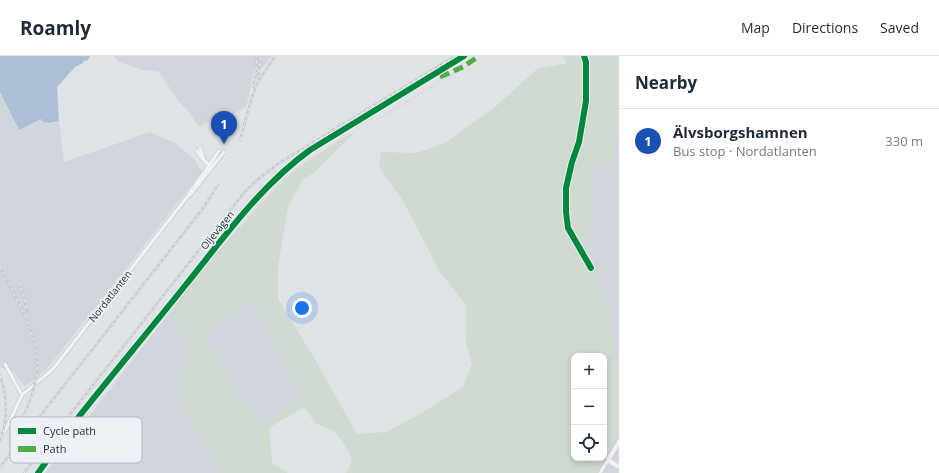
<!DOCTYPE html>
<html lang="en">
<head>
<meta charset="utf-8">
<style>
  body { margin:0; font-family:"Open Sans",sans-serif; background:#f6f6f7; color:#1f2937 }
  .controls { position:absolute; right:12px; bottom:12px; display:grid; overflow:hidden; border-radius:8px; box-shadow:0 2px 6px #0003 }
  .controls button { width:36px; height:36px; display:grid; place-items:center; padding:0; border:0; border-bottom:1px solid #e0e1e3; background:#fff; color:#1f2937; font:20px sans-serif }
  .you { position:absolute; left:302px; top:252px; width:14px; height:14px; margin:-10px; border:3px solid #fff; border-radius:50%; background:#1a73e8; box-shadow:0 0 0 6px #1a73e833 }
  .badge { display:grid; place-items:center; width:26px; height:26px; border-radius:50%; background:#1a73e8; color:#fff; font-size:13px; font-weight:700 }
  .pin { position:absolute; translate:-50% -33px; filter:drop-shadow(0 1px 2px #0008) }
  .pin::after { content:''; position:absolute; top:21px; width:14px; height:12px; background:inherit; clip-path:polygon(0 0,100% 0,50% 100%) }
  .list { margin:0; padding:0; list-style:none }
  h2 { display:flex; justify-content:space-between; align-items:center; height:52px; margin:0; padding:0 16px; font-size:17px }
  h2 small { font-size:13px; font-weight:400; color:#747a83 }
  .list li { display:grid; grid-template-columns:26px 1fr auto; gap:12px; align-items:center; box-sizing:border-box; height:64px; padding:0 16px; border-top:1px solid #e0e1e3 }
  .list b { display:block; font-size:15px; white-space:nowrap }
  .list p { margin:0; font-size:13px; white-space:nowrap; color:#747a83 }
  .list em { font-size:13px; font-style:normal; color:#747a83 }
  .icon { flex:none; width:22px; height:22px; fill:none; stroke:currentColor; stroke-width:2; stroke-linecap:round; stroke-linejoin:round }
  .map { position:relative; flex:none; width:619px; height:417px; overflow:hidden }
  header { display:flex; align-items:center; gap:24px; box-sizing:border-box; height:56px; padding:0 20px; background:#fff; border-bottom:1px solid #e0e1e3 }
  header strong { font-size:19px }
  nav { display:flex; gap:22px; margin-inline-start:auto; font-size:14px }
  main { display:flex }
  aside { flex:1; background:#fff }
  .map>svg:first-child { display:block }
  .built { fill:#d1d6dd }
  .green { fill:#d0dad0; fill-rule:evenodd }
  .water { fill:#acbfd4 }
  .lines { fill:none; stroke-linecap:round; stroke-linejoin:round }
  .minor-casing { stroke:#bec1c4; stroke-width:4.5 }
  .tertiary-casing { stroke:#bec1c4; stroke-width:5.5 }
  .minor { stroke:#f0f1f3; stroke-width:3.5 }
  .tertiary { stroke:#f0f1f3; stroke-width:4.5 }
  .rail-casing { stroke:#c9cbce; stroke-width:2.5 }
  .rail { stroke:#edf1f6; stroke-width:1; stroke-dasharray:3; stroke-linecap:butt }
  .quiet { stroke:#53ab46; stroke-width:5; stroke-dasharray:10 5; stroke-linecap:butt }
  .cycleway-casing { stroke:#edf1f6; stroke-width:8 }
  .cycleway { stroke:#00873e; stroke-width:6 }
  .labels { text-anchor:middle; stroke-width:3.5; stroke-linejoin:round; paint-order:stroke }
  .street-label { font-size:10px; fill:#262f41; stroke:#edf1f6 }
  .key { fill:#edf1f6; stroke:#b1b7c0; stroke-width:1 }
  .key-label { font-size:11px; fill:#262f41 }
</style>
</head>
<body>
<header>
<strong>Roamly</strong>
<nav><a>Map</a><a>Directions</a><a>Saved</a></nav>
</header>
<main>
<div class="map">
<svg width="619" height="417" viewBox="0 0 619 417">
  <rect width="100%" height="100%" fill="#e0e3e6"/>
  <g class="built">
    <path d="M 113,0 L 272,0 L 262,12 L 258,12 L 258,14 L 254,14 L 247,48 L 245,51 L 229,61 L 223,57 L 199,71 L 189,56 L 180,47 L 158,15 L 142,14 L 119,6 Z"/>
    <path d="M 0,36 L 19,74 L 41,63 L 47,68 L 59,65 L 64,106 L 150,76 L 175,87 L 195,104 L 202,116 L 46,314 L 24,331 L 14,316 L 0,311 Z"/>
    <path d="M 619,65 L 619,311 L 608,270 L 609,257 L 588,194 L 590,174 L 591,110 L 617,80 Z"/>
    <path d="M 253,243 L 302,341 L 264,367 L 242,345 L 204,276 Z"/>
    <path d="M 166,261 L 183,276 L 186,302 L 179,331 L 184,353 L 199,379 L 220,409 L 220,417 L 45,417 Z"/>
    <path d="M 619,378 L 619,417 L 595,417 L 605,401 Z"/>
  </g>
  <path class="green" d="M 483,0 L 484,0 L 386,59 L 357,74 L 317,114 L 302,125 L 288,151 L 278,211 L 278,243 L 313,300 L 357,378 L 386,376 L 420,358 L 463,331 L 472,308 L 466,287 L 467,251 L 440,216 L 403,145 L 379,111 L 381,96 L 416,97 L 445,87 L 495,51 L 537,13 L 567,7 L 563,0 L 619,0 L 619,65 L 614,106 L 591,110 L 590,174 L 588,194 L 609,257 L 608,270 L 619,311 L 619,378 L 595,417 L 346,417 L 349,414 L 352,402 L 343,386 L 335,376 L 315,367 L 304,351 L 269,372 L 272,407 L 288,417 L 220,417 L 220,409 L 199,379 L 184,353 L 179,331 L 186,302 L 183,276 L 166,261 L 205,210 L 263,145 L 297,112 L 338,85 L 386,58 ZM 253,244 L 302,341 L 264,367 L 242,345 L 204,276 ZM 574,300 L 604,300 L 604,402 L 574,402 Z"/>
  <path class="water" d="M 0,0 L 90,0 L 87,5 L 84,4 L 83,7 L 75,11 L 57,31 L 59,65 C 52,66 45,70 41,63 L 19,74 L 0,36 Z"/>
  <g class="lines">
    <g class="minor-casing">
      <g id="minor">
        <path d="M 584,0 L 586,6 L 586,45 L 579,86 L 572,106 L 566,132 L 566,156 L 568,172 L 591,212"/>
        <path d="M 200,92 L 204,104"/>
        <path d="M 197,95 L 201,101 L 211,111"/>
        <path d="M 190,139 L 224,96"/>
        <path d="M 5,308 L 22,339"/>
        <path d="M 0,382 L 8,369 L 22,339 L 53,313 L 187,141 L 219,95"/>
        <path d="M 600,417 L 608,404"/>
      </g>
    </g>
    <g class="tertiary-casing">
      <g id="tertiary">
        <path d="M 619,386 L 608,404 L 619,411"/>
        <path d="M 38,417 C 51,399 64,381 77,363 C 112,319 148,276 184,231 C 223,183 259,131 310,94 L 464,0"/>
      </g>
    </g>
    <use href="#minor" class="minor"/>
    <use href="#tertiary" class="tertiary"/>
    <g class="rail-casing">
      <g id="rail">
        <path d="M 258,22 L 261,0"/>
        <path d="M 253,31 L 257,14 L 256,0"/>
        <path d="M 240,84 L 252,41 L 258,26 L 275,0"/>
        <path d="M 0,211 C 14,240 40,280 37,313 C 36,331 30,347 22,363"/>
        <path d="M 20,226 L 27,255"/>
        <path d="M 0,320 C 8,342 8,363 0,385"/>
        <path d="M 0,411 L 201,155 L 218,129"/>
        <path d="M 24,417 L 243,138 L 257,124 L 279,107 L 455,0"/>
      </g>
    </g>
    <use href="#rail" class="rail"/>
    <path class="quiet" d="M 440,21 L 463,11 L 479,0"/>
    <g class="cycleway-casing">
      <g id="cycleway">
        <path d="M 584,0 L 586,6 L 586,45 L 579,86 L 572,106 L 566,132 L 566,156 L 568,172 L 591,212"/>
        <path d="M 38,417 C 51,399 64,381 77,363 C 112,319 148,276 184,231 C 223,183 259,131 310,94 L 464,0"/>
      </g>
    </g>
    <use href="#cycleway" class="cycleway"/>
  </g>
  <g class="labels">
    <g class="street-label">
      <text transform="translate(217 174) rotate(-51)" y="4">Oljevägen</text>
      <text transform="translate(110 240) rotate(-52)" y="4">Nordatlanten</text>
    </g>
  </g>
  <rect x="10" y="361" width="132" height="46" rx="6" class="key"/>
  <rect x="18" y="372" width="18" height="6" fill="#00873e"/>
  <rect x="18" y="390" width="18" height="6" fill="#53ab46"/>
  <g class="key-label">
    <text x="43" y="379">Cycle path</text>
    <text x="43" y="397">Path</text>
  </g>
</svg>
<div class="controls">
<button>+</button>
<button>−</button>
<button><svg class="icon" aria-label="locate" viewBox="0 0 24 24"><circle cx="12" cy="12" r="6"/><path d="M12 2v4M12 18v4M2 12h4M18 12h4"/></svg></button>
</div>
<div class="you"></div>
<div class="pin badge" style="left:224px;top:88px;background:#1a4fb4">1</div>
</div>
<aside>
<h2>Nearby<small></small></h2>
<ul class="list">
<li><span class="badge" style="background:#1a4fb4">1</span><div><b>Älvsborgshamnen</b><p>Bus stop · Nordatlanten</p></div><em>330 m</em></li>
</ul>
</aside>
</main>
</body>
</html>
